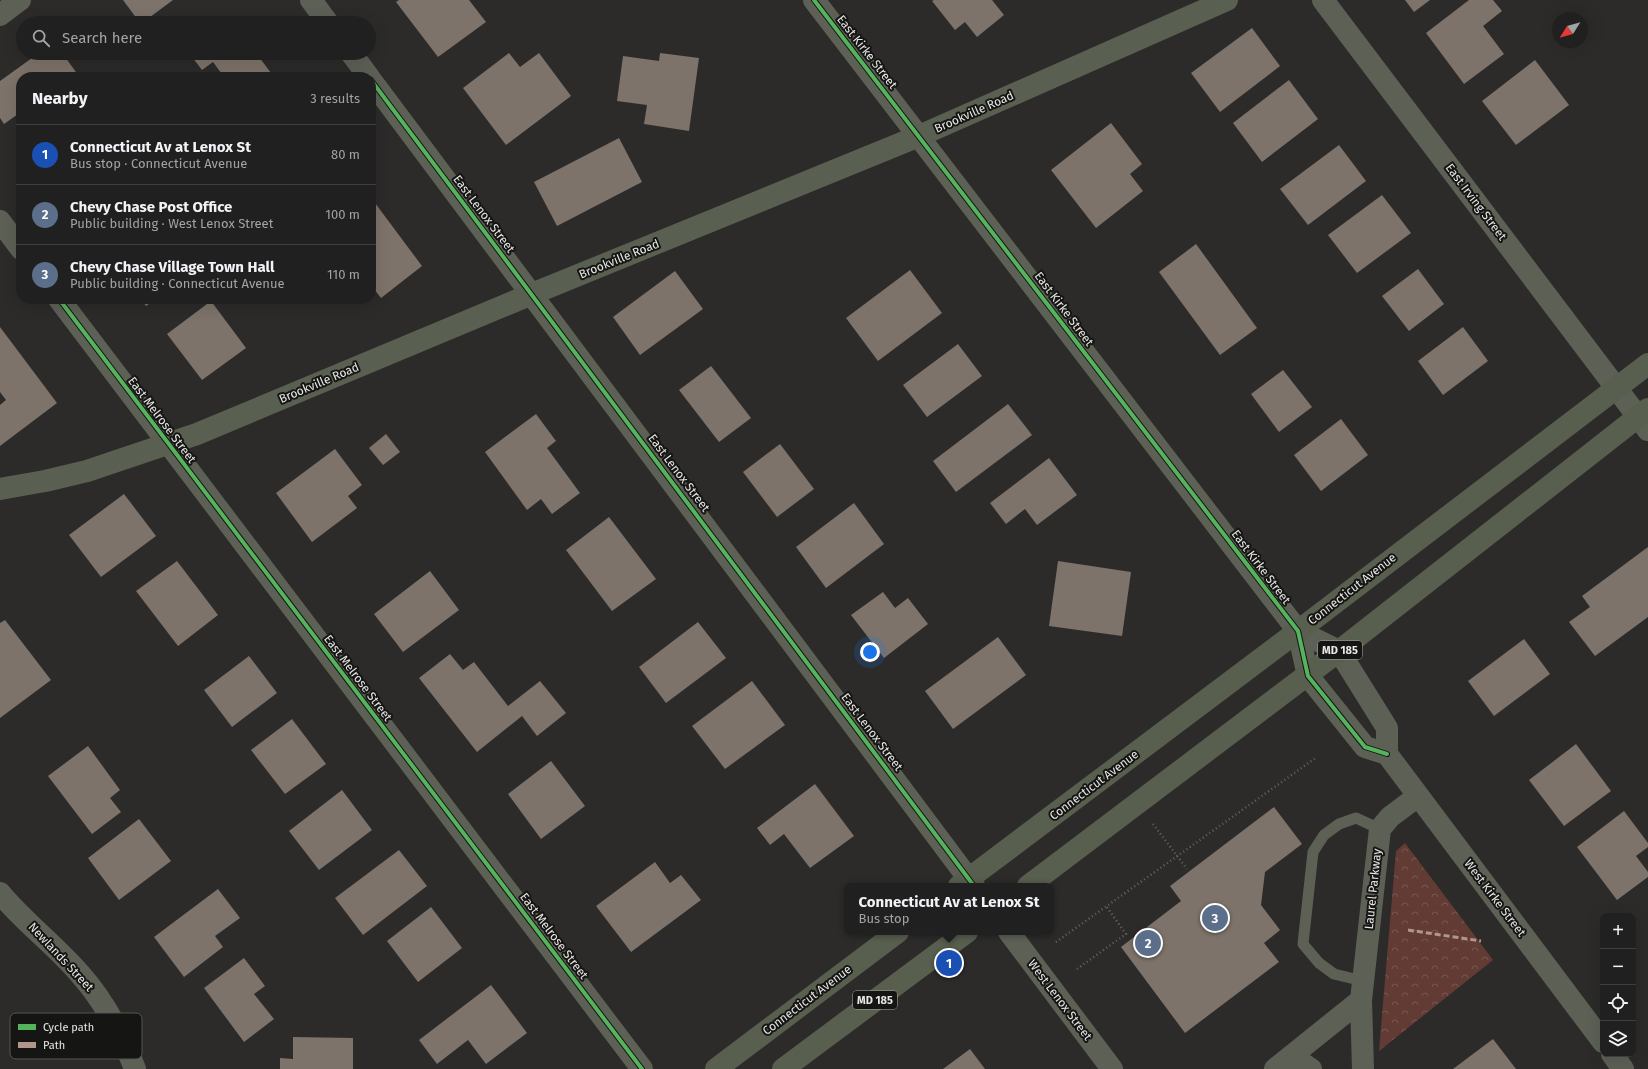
<!DOCTYPE html>
<html lang="en">
<head>
<meta charset="utf-8">
<style>
  body { margin:0; font-family:"Fira Sans",sans-serif; background:#292829; color:#f1f3f6 }
  .controls { position:absolute; right:12px; bottom:12px; display:grid; overflow:hidden; border-radius:8px; box-shadow:0 4px 16px #0002 }
  .controls button { width:36px; height:36px; display:grid; place-items:center; padding:0; border:0; border-bottom:1px solid #3e3e3e; background:#212020; color:#f1f3f6; font:20px sans-serif }
  .compass { position:absolute; left:1552px; top:12px; width:36px; height:36px; border-radius:50%; background:#212020; box-shadow:0 4px 16px #0002; rotate:233deg }
  .you { position:absolute; left:870px; top:652px; width:14px; height:14px; margin:-10px; border:3px solid #fff; border-radius:50%; background:#1a73e8; box-shadow:0 0 0 6px #1a73e833 }
  .badge { display:grid; place-items:center; width:26px; height:26px; border-radius:50%; background:#a7a6a4; color:#fff; font-size:13px; font-weight:700 }
  .pin { position:absolute; translate:-50% -50%; border:2px solid #fff; box-shadow:0 1px 4px #0006 }
  .popup { position:absolute; left:844px; top:883px; width:210px; height:52px; box-sizing:border-box; display:grid; place-content:center; border-radius:8px; background:#212020; filter:drop-shadow(0 1px 3px #0005); font-size:13px; white-space:nowrap; color:#a2a3a5 }
  .popup b { font-size:15px; color:#f1f3f6 }
  .popup::after { content:''; position:absolute; left:50%; top:100%; margin-left:-8px; border:8px solid transparent; border-top-color:#212020 }
  .list { margin:0; padding:0; list-style:none }
  h2 { display:flex; justify-content:space-between; align-items:center; height:52px; margin:0; padding:0 16px; font-size:17px }
  h2 small { font-size:13px; font-weight:400; color:#a2a3a5 }
  .list li { display:grid; grid-template-columns:26px 1fr auto; gap:12px; align-items:center; box-sizing:border-box; height:60px; padding:0 16px; border-top:1px solid #3e3e3e }
  .list b { display:block; font-size:15px; white-space:nowrap }
  .list p { margin:0; font-size:13px; white-space:nowrap; color:#a2a3a5 }
  .list em { font-size:13px; font-style:normal; color:#a2a3a5 }
  .icon { flex:none; width:22px; height:22px; fill:none; stroke:currentColor; stroke-width:2; stroke-linecap:round; stroke-linejoin:round }
  .map { position:relative; flex:none; width:1648px; height:1069px; overflow:hidden }
  .search { position:absolute; background:#212020; box-shadow:0 4px 16px #0002; left:16px; top:16px; width:360px; height:44px; display:flex; align-items:center; gap:10px; box-sizing:border-box; padding:0 14px; border-radius:22px; color:#a2a3a5; font-size:15px }
  .panel { position:absolute; background:#212020; box-shadow:0 4px 16px #0002; left:16px; top:72px; width:360px; height:232px; border-radius:16px }
  .map>svg:first-child { display:block }
  .park { fill:url(#park-crowns) }
  .building { fill:#7d736a }
  .lines { fill:none; stroke-linecap:round; stroke-linejoin:round }
  .path { stroke:#62655d; stroke-width:2.5; stroke-dasharray:1 3; stroke-linecap:butt }
  .lane { stroke:#5c6055; stroke-width:11 }
  .street { stroke:#5c6055; stroke-width:22 }
  .secondary { stroke:#5a6051; stroke-width:22 }
  .primary { stroke:#585f4e; stroke-width:22 }
  .quiet { stroke:#b2968c; stroke-width:3; stroke-dasharray:6 3; stroke-linecap:butt }
  .cycleway-casing { stroke:#151513; stroke-width:6 }
  .cycleway { stroke:#56b35d; stroke-width:4 }
  .labels { text-anchor:middle; stroke-width:4; stroke-linejoin:round; paint-order:stroke }
  .shield { fill:#151513; stroke:#a9a9a7; stroke-width:1 }
  .shield-label { font-size:11px; font-weight:bold; fill:#e9e8e6 }
  .street-label { font-size:12px; fill:#e9e8e6; stroke:#151513 }
  .key { fill:#151513; stroke:#555452; stroke-width:1 }
  .key-label { font-size:11px; fill:#e9e8e6 }
</style>
</head>
<body>
<div class="map">
<svg width="1648" height="1069" viewBox="0 0 1648 1069">
  <defs>
    <pattern id="park-crowns" width="20" height="18" patternUnits="userSpaceOnUse"><rect width="20" height="18" fill="#623b35"/><path d="M2 6a3 3 0 1 1 6 0M12 15a3 3 0 1 1 6 0" fill="none" stroke="#785752"/></pattern>
  </defs>
  <rect width="100%" height="100%" fill="#2c2b2a"/>
  <path class="park" d="M 1405,843 L 1493,960 L 1379,1051 L 1396,851 Z"/>
  <g class="building">
    <path d="M 123,0 L 173,0 L 142,23 L 140,23 Z"/>
    <path d="M 399,0 L 469,0 L 486,22 L 438,57 L 396,2 Z"/>
    <path d="M 934,0 L 992,0 L 1004,15 L 977,37 L 965,22 L 955,30 L 932,1 Z"/>
    <path d="M 1405,0 L 1430,0 L 1414,12 Z"/>
    <path d="M 1469,0 L 1493,0 L 1502,11 L 1483,26 L 1504,54 L 1464,84 L 1426,33 Z"/>
    <path d="M 1252,28 L 1280,66 L 1220,112 L 1191,73 Z"/>
    <path d="M 39,53 L 62,53 L 76,72 L 69,77 L 21,77 L 21,112 L 4,124 L 0,118 L 0,81 Z"/>
    <path d="M 189,53 L 256,53 L 271,73 L 266,77 L 224,77 L 213,62 L 202,70 Z"/>
    <path d="M 509,53 L 520,67 L 539,53 L 571,96 L 506,145 L 463,88 Z"/>
    <path d="M 660,53 L 699,58 L 689,131 L 644,124 L 647,105 L 617,101 L 623,56 L 659,61 Z"/>
    <path d="M 1535,60 L 1569,105 L 1516,145 L 1482,101 Z"/>
    <path d="M 1289,80 L 1318,119 L 1262,162 L 1233,123 Z"/>
    <path d="M 1111,123 L 1142,164 L 1130,174 L 1143,191 L 1096,228 L 1051,170 Z"/>
    <path d="M 619,138 L 642,182 L 557,226 L 534,182 Z"/>
    <path d="M 1339,145 L 1366,181 L 1308,225 L 1280,189 Z"/>
    <path d="M 1382,195 L 1411,233 L 1357,273 L 1328,235 Z"/>
    <path d="M 375,203 L 422,266 L 381,298 L 371,285 L 371,206 Z"/>
    <path d="M 1196,244 L 1257,328 L 1220,355 L 1159,272 Z"/>
    <path d="M 1418,269 L 1444,304 L 1409,331 L 1382,296 Z"/>
    <path d="M 910,270 L 942,313 L 878,361 L 846,318 Z"/>
    <path d="M 675,271 L 703,309 L 640,355 L 613,317 Z"/>
    <path d="M 141,299 L 156,299 L 146,306 Z"/>
    <path d="M 211,301 L 246,348 L 202,380 L 167,334 Z"/>
    <path d="M 0,327 L 57,403 L 0,446 L 0,405 L 6,400 L 0,392 Z"/>
    <path d="M 1463,327 L 1488,361 L 1443,395 L 1418,361 Z"/>
    <path d="M 958,344 L 982,376 L 927,417 L 903,385 Z"/>
    <path d="M 711,366 L 751,418 L 719,442 L 679,390 Z"/>
    <path d="M 1283,370 L 1312,407 L 1279,432 L 1251,394 Z"/>
    <path d="M 1008,404 L 1032,435 L 956,492 L 933,461 Z"/>
    <path d="M 536,414 L 556,441 L 547,448 L 580,493 L 552,514 L 541,499 L 527,510 L 485,452 Z"/>
    <path d="M 1341,419 L 1368,455 L 1321,491 L 1294,455 Z"/>
    <path d="M 386,434 L 400,452 L 383,465 L 369,448 Z"/>
    <path d="M 780,444 L 814,489 L 777,517 L 743,472 Z"/>
    <path d="M 335,449 L 362,485 L 348,496 L 357,508 L 312,542 L 276,493 Z"/>
    <path d="M 1049,458 L 1077,495 L 1037,525 L 1025,509 L 1006,524 L 990,503 Z"/>
    <path d="M 124,494 L 156,536 L 101,577 L 69,535 Z"/>
    <path d="M 854,503 L 884,544 L 826,588 L 796,547 Z"/>
    <path d="M 609,517 L 656,579 L 612,611 L 566,550 Z"/>
    <path d="M 1648,547 L 1648,617 L 1595,656 L 1569,622 L 1590,607 L 1582,596 Z"/>
    <path d="M 177,561 L 218,615 L 178,646 L 136,591 Z"/>
    <path d="M 1058,561 L 1131,572 L 1122,636 L 1049,626 Z"/>
    <path d="M 430,571 L 459,610 L 403,652 L 374,614 Z"/>
    <path d="M 883,592 L 895,608 L 908,598 L 928,624 L 884,658 L 851,615 Z"/>
    <path d="M 5,620 L 51,680 L 0,718 L 0,623 Z"/>
    <path d="M 698,622 L 726,658 L 666,703 L 639,667 Z"/>
    <path d="M 998,637 L 1026,675 L 953,729 L 925,691 Z"/>
    <path d="M 1524,639 L 1550,674 L 1494,716 L 1468,681 Z"/>
    <path d="M 450,654 L 463,670 L 474,662 L 508,706 L 540,681 L 566,713 L 537,736 L 522,716 L 477,752 L 419,678 Z"/>
    <path d="M 249,656 L 277,693 L 232,727 L 204,690 Z"/>
    <path d="M 752,681 L 785,725 L 725,769 L 692,726 Z"/>
    <path d="M 292,719 L 326,764 L 285,794 L 251,750 Z"/>
    <path d="M 1576,744 L 1611,791 L 1564,826 L 1529,780 Z"/>
    <path d="M 88,746 L 120,790 L 110,798 L 121,812 L 92,834 L 48,776 Z"/>
    <path d="M 551,761 L 585,806 L 541,839 L 508,794 Z"/>
    <path d="M 815,784 L 854,836 L 810,868 L 784,834 L 770,845 L 757,828 Z"/>
    <path d="M 342,790 L 372,830 L 319,870 L 289,831 Z"/>
    <path d="M 1274,807 L 1302,844 L 1265,872 L 1261,905 L 1280,930 L 1264,943 L 1279,962 L 1185,1033 L 1121,947 L 1181,901 L 1170,886 Z"/>
    <path d="M 1624,811 L 1648,843 L 1648,847 L 1636,856 L 1648,872 L 1648,877 L 1617,900 L 1577,847 Z"/>
    <path d="M 139,819 L 171,861 L 119,900 L 88,858 Z"/>
    <path d="M 399,850 L 427,886 L 363,935 L 335,898 Z"/>
    <path d="M 655,862 L 670,883 L 681,875 L 701,900 L 631,952 L 596,906 Z"/>
    <path d="M 218,889 L 240,918 L 215,936 L 223,947 L 184,977 L 154,937 Z"/>
    <path d="M 431,907 L 462,948 L 418,982 L 387,941 Z"/>
    <path d="M 244,958 L 265,986 L 254,994 L 274,1019 L 244,1042 L 204,988 Z"/>
    <path d="M 491,985 L 527,1033 L 486,1064 L 468,1040 L 437,1064 L 419,1040 Z"/>
    <path d="M 293,1037 L 353,1038 L 353,1069 L 280,1069 L 280,1058 L 293,1059 Z"/>
    <path d="M 1493,1039 L 1516,1069 L 1453,1069 Z"/>
    <path d="M 970,1049 L 985,1069 L 943,1069 Z"/>
  </g>
  <g class="lines">
    <g class="path">
      <path d="M 1153,824 L 1187,869"/>
      <path d="M 1056,942 L 1317,757"/>
      <path d="M 1077,969 L 1126,934 L 1106,906"/>
    </g>
    <path class="lane" d="M 1363,981 L 1334,974 L 1319,963 L 1303,944 L 1313,852 L 1324,835 L 1339,824 L 1356,818 L 1380,829"/>
    <g class="street">
      <path d="M 311,0 L 328,23"/>
      <path d="M 814,0 L 1298,631 L 1308,676 L 1365,747 L 1387,754"/>
      <path d="M 1323,0 L 1648,430"/>
      <path d="M 0,15 L 20,0"/>
      <path d="M 351,53 L 369,77"/>
      <path d="M 371,80 L 974,886"/>
      <path d="M 0,221 L 21,249"/>
      <path d="M 59,299 L 642,1069"/>
      <path d="M 1298,631 L 1339,651 L 1387,728 L 1387,754 L 1603,1042"/>
      <path d="M 0,893 C 24,922 55,945 80,974 C 105,1002 122,1035 135,1069"/>
      <path d="M 1009,932 L 1112,1069"/>
      <path d="M 1612,1054 L 1623,1069"/>
      <path d="M 1292,1056 L 1311,1069"/>
      <path d="M 1275,1069 L 1361,1000"/>
      <path d="M 1363,1069 L 1361,1000 L 1380,829 L 1390,817 L 1418,796"/>
    </g>
    <path class="secondary" d="M 0,489 L 45,481 L 87,471 L 197,434 L 532,294 L 919,136 L 1227,0"/>
    <g class="primary">
      <path d="M 959,886 L 1298,631 L 1648,364"/>
      <path d="M 1028,886 L 1339,651 L 1648,409"/>
      <path d="M 716,1069 L 898,932"/>
      <path d="M 783,1069 L 967,932"/>
    </g>
    <path class="quiet" d="M 1408,930 L 1481,941"/>
    <g class="cycleway-casing">
      <g id="cycleway">
        <path d="M 814,0 L 1298,631 L 1308,676 L 1365,747 L 1387,754"/>
        <path d="M 371,80 L 974,886"/>
        <path d="M 59,299 L 642,1069"/>
      </g>
    </g>
    <use href="#cycleway" class="cycleway"/>
  </g>
  <g class="labels">
    <g class="shield">
      <rect x="1318" y="641" width="44" height="18" rx="3"/>
      <rect x="853" y="991" width="44" height="18" rx="3"/>
    </g>
    <g class="shield-label">
      <text x="1340" y="654">MD 185</text>
      <text x="875" y="1004">MD 185</text>
    </g>
    <g class="street-label">
      <text transform="translate(867 52) rotate(52)" y="4">East Kirke Street</text>
      <text transform="translate(974 112) rotate(-24)" y="4">Brookville Road</text>
      <text transform="translate(1476 202) rotate(53)" y="4">East Irving Street</text>
      <text transform="translate(484 214) rotate(53)" y="4">East Lenox Street</text>
      <text transform="translate(619 259) rotate(-22)" y="4">Brookville Road</text>
      <text transform="translate(1064 309) rotate(53)" y="4">East Kirke Street</text>
      <text transform="translate(319 383) rotate(-23)" y="4">Brookville Road</text>
      <text transform="translate(162 420) rotate(53)" y="4">East Melrose Street</text>
      <text transform="translate(679 473) rotate(53)" y="4">East Lenox Street</text>
      <text transform="translate(1261 567) rotate(53)" y="4">East Kirke Street</text>
      <text transform="translate(1352 589) rotate(-38)" y="4">Connecticut Avenue</text>
      <text transform="translate(358 678) rotate(53)" y="4">East Melrose Street</text>
      <text transform="translate(872 732) rotate(53)" y="4">East Lenox Street</text>
      <text transform="translate(1094 785) rotate(-37)" y="4">Connecticut Avenue</text>
      <text transform="translate(1373 889) rotate(-84)" y="4">Laurel Parkway</text>
      <text transform="translate(1495 898) rotate(53)" y="4">West Kirke Street</text>
      <text transform="translate(554 936) rotate(53)" y="4">East Melrose Street</text>
      <text transform="translate(61 957) rotate(47)" y="4">Newlands Street</text>
      <text transform="translate(807 1000) rotate(-37)" y="4">Connecticut Avenue</text>
      <text transform="translate(1060 1000) rotate(53)" y="4">West Lenox Street</text>
    </g>
  </g>
  <rect x="10" y="1013" width="132" height="46" rx="6" class="key"/>
  <rect x="18" y="1024" width="18" height="6" fill="#56b35d"/>
  <rect x="18" y="1042" width="18" height="6" fill="#b2968c"/>
  <g class="key-label">
    <text x="43" y="1031">Cycle path</text>
    <text x="43" y="1049">Path</text>
  </g>
</svg>
<div class="controls">
<button>+</button>
<button>−</button>
<button><svg class="icon" aria-label="locate" viewBox="0 0 24 24"><circle cx="12" cy="12" r="6"/><path d="M12 2v4M12 18v4M2 12h4M18 12h4"/></svg></button>
<button><svg class="icon" aria-label="layers" viewBox="0 0 24 24"><path d="M12 4l9 5-9 5-9-5zM3 14l9 5 9-5"/></svg></button>
</div>
<svg class="compass" viewBox="-18 -18 36 36"><path d="M0-13l5 13h-10z" fill="#e53935"/><path d="M0 13l5-13h-10z" fill="#a2a3a5"/></svg>
<div class="you"></div>
<div class="pin badge" style="left:949px;top:963px;background:#1a4fb4">1</div>
<div class="popup"><b>Connecticut Av at Lenox St</b>Bus stop</div>
<div class="pin badge" style="left:1148px;top:943px;background:#5c6f8a">2</div>
<div class="pin badge" style="left:1215px;top:918px;background:#5c6f8a">3</div>
<div class="search"><svg class="icon" aria-label="search" viewBox="0 0 24 24"><circle cx="10" cy="10" r="6"/><path d="M15 15l6 6"/></svg>Search here</div>
<section class="panel">
<h2>Nearby<small>3 results</small></h2>
<ul class="list">
<li><span class="badge" style="background:#1a4fb4">1</span><div><b>Connecticut Av at Lenox St</b><p>Bus stop · Connecticut Avenue</p></div><em>80 m</em></li>
<li><span class="badge" style="background:#5c6f8a">2</span><div><b>Chevy Chase Post Office</b><p>Public building · West Lenox Street</p></div><em>100 m</em></li>
<li><span class="badge" style="background:#5c6f8a">3</span><div><b>Chevy Chase Village Town Hall</b><p>Public building · Connecticut Avenue</p></div><em>110 m</em></li>
</ul>
</section>
</div>
</body>
</html>
